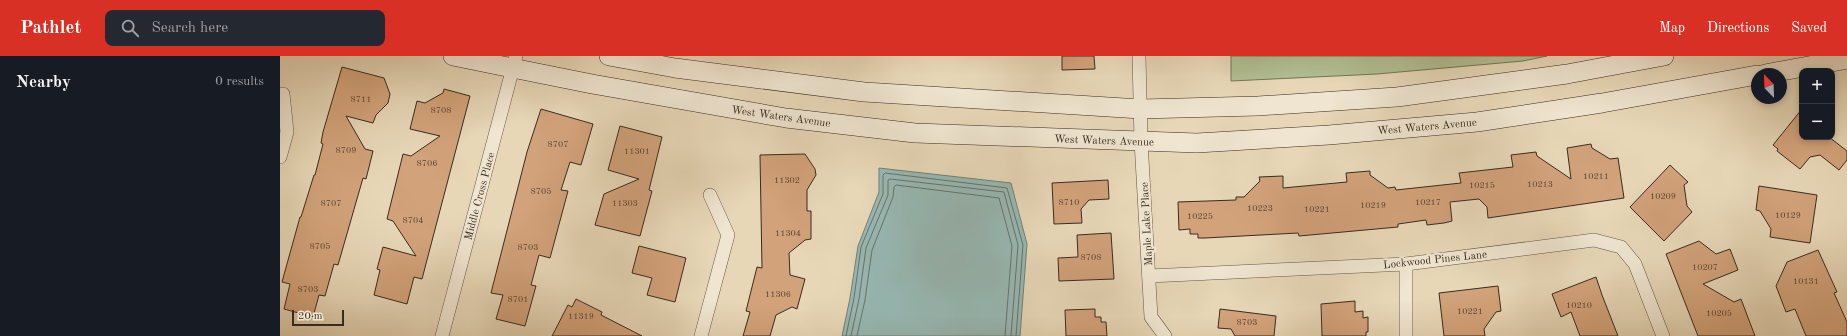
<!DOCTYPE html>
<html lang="en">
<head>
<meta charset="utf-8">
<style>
  body { margin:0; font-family:"Old Standard TT",serif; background:#242831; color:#f1f3f6 }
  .controls { position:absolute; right:12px; top:12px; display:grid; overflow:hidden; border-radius:8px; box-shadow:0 2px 6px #0003 }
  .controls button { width:36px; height:36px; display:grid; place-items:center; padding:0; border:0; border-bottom:1px solid #363941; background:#171b24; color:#f1f3f6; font:20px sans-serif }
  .compass { position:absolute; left:1471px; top:12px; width:36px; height:36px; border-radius:50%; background:#171b24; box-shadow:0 2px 6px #0003; rotate:337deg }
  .scale { position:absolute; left:12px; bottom:10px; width:52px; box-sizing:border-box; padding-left:4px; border:2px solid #392b1f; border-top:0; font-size:11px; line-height:14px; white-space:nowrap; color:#392b1f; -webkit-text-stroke:3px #efe5d0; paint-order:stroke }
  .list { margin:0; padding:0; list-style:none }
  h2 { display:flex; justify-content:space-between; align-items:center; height:52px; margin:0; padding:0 16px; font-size:17px }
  h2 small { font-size:13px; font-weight:400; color:#9ea1a6 }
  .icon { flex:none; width:22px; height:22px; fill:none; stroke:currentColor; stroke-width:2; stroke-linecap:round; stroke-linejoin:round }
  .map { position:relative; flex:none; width:1567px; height:280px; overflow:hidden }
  header { display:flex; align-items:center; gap:24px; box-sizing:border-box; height:56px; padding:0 20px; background:#d93025; color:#fff }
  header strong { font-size:19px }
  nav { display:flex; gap:22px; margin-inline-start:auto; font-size:14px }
  .search { width:280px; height:36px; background:#242831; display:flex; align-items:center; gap:10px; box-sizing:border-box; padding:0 14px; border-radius:8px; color:#9ea1a6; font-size:15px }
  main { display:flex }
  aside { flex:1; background:#171b24 }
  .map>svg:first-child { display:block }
  .green { fill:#b0bf93; stroke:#747559 }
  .water { fill:#97b8b3; stroke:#718078 }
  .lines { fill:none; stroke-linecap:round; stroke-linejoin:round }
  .shore { stroke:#687269; stroke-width:1 }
  .building { fill:#d2a27a; stroke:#392b1f }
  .street-casing { stroke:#645645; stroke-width:14 }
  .secondary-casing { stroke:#392b1f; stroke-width:20 }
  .street { stroke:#efe5d0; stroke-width:13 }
  .secondary { stroke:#efe5d0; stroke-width:19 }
  .labels { text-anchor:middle; stroke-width:4; stroke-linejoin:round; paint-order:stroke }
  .number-label { font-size:9px; fill:#5f4936 }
  .street-label { font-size:11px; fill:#392b1f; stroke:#efe5d0 }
</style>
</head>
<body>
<header>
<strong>Pathlet</strong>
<div class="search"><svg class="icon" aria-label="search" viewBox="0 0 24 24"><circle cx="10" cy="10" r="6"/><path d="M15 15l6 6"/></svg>Search here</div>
<nav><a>Map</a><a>Directions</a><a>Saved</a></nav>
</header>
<main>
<aside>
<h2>Nearby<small>0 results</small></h2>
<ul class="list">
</ul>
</aside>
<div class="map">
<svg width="1567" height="280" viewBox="0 0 1567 280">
  <rect width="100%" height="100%" fill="#e7d7b7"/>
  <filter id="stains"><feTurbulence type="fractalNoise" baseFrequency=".005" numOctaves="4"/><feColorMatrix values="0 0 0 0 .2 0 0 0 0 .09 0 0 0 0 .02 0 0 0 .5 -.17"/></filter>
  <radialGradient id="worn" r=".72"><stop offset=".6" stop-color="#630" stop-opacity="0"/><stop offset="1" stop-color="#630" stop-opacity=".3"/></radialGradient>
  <path class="green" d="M 951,0 L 1267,0 L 1243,5 L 1097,18 L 951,25 Z"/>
  <path class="water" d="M 599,112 L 731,127 L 747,188 L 740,280 L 562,280 L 570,242 L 578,190 L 599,136 Z"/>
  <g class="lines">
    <g class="shore">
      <path d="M 566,280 L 574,242 L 581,191 L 603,138 L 603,119 L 605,117 L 727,132 L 743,189 L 736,280"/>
      <path d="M 571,280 L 579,243 L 586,192 L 608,139 L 608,124 L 610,123 L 724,136 L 738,189 L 731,280"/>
      <path d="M 577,280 L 585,244 L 592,194 L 613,141 L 614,131 L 616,129 L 719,142 L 732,190 L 725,280"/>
    </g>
  </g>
  <g class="building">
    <path d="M 782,0 L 814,0 L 815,13 L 782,14 Z"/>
    <path d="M 62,11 L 104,22 L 110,38 L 108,47 L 96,59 L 93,67 L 66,60 L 85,93 L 93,95 L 86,123 L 83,122 L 58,209 L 54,208 L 45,240 L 39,239 L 33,261 L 4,253 L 10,228 L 2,226 L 20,161 L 21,161 L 34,119 L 35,119 L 43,88 L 41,87 L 43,76 Z"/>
    <path d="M 164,33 L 190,40 L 142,223 L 134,221 L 127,248 L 94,239 L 100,214 L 97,213 L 103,191 L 136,200 L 113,165 L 107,163 L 123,98 L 131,100 L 160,80 L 130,73 L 137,45 L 145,47 L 163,37 Z"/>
    <path d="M 261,53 L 313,68 L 301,109 L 290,106 L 281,134 L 288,135 L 270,202 L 259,199 L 251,229 L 256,230 L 245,270 L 216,263 L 223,239 L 211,237 L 247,96 Z"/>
    <path d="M 1522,53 L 1522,81 L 1549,81 L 1567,95 L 1567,104 L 1559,114 L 1540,99 L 1530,101 L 1520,113 L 1497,95 L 1498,93 L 1493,89 Z"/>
    <path d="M 340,70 L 382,81 L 369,134 L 372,135 L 360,180 L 315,169 L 324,138 L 359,123 L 328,114 Z"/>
    <path d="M 1311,88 L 1312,92 L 1330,103 L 1338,102 L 1344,142 L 1208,162 L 1207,151 L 1199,143 L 1170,146 L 1172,165 L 1164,167 L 1147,169 L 1146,164 L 1118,168 L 1118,171 L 1019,180 L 1018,177 L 925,182 L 918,182 L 918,178 L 910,178 L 910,173 L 899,174 L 898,146 L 956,144 L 956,141 L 964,141 L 980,125 L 979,121 L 1003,120 L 1003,132 L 1067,126 L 1066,117 L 1090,115 L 1090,119 L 1108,132 L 1115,131 L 1116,134 L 1181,127 L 1179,117 L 1233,111 L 1231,99 L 1256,96 L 1257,100 L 1291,123 L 1287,92 Z"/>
    <path d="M 525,98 L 535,113 L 536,119 L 527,134 L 527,155 L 531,155 L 531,183 L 525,184 L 509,197 L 510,219 L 525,223 L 517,253 L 512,251 L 496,259 L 490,280 L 463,280 L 470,256 L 466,255 L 477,211 L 482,212 L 480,99 Z"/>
    <path d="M 1390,109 L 1408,126 L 1404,129 L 1407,150 L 1412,156 L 1384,185 L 1350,151 Z"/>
    <path d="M 828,124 L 829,143 L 809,144 L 801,153 L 802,167 L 774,168 L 772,127 Z"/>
    <path d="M 1479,130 L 1537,139 L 1530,187 L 1490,181 L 1491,173 L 1480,155 L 1476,154 Z"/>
    <path d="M 831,177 L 834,223 L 779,225 L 778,202 L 798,201 L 797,179 Z"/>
    <path d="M 1419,185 L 1436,198 L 1450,193 L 1458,214 L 1423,228 L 1454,246 L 1461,243 L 1475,280 L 1418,280 L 1386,198 Z"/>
    <path d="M 359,190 L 406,202 L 395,246 L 367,239 L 372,222 L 352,217 Z"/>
    <path d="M 1538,194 L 1557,236 L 1554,237 L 1567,266 L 1567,280 L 1526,280 L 1515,253 L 1506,256 L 1496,230 L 1507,206 Z"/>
    <path d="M 1316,221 L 1322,239 L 1338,280 L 1300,280 L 1291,256 L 1281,261 L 1272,238 Z"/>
    <path d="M 1218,230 L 1221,255 L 1216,256 L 1204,273 L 1205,280 L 1164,280 L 1159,237 Z"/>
    <path d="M 296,243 L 322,256 L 321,259 L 362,280 L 272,280 L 288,249 L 292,251 Z"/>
    <path d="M 1075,245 L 1075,256 L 1083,255 L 1083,262 L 1088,261 L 1088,276 L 1086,276 L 1086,280 L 1042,280 L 1041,248 Z"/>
    <path d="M 815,253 L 815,261 L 821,261 L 821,266 L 826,266 L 827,280 L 786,280 L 785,254 Z"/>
    <path d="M 940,253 L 996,260 L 994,280 L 955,280 L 951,273 L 938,272 Z"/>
  </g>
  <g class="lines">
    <g class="street-casing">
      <g id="street">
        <path d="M 859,0 L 861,85 L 871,261 L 885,280"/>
        <path d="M 0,101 L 7,76 L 3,38"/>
        <path d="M 1126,208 L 1126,280"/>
        <path d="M 869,220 L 1126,208 L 1314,184 L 1341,191 L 1355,208 L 1383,280"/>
        <path d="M 162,280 L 236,0"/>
        <path d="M 421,280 L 448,179 L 430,139"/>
      </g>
    </g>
    <g class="secondary-casing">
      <g id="secondary">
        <path d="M 173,0 L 312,28 L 506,62 L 635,77 L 917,87 L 1049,79 L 1197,66 L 1322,47 L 1477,19"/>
        <path d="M 329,0 L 395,12 L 584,36 L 861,53 L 978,50 L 1117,41 L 1287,18 L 1384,0"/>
        <path d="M 1485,18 L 1567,3"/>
      </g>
    </g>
    <use href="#street" class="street"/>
    <use href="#secondary" class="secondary"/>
  </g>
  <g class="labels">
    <g class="number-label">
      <text x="81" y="46">8711</text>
      <text x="161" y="57">8708</text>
      <text x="278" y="91">8707</text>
      <text x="66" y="97">8709</text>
      <text x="357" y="98">11301</text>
      <text x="147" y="110">8706</text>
      <text x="1316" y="123">10211</text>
      <text x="507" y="127">11302</text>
      <text x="1260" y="131">10213</text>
      <text x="1202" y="132">10215</text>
      <text x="261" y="138">8705</text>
      <text x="1383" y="143">10209</text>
      <text x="789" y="149">8710</text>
      <text x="1148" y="149">10217</text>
      <text x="51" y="150">8707</text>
      <text x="345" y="150">11303</text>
      <text x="1093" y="152">10219</text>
      <text x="980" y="155">10223</text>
      <text x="1037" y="156">10221</text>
      <text x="1508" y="162">10129</text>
      <text x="920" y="163">10225</text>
      <text x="133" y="167">8704</text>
      <text x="508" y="180">11304</text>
      <text x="40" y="193">8705</text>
      <text x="248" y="194">8703</text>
      <text x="811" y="204">8708</text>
      <text x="1425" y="214">10207</text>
      <text x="1526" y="228">10131</text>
      <text x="28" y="236">8703</text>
      <text x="498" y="241">11306</text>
      <text x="238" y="246">8701</text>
      <text x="1299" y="252">10210</text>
      <text x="1190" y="258">10221</text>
      <text x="1439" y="260">10205</text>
      <text x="301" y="263">11319</text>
      <text x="967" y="269">8703</text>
    </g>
    <g class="street-label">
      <text transform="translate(501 60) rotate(8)" y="4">West Waters Avenue</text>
      <text transform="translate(1147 70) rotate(-5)" y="4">West Waters Avenue</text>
      <text transform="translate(824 84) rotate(2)" y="4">West Waters Avenue</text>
      <text transform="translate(199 140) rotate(-75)" y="4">Middle Cross Place</text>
      <text transform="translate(866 168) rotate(-93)" y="4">Maple Lake Place</text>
      <text transform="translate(1155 203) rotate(-6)" y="4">Lockwood Pines Lane</text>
    </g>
  </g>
  <rect width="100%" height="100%" filter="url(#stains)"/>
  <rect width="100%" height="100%" fill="url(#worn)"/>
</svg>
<div class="controls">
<button>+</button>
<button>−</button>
</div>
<svg class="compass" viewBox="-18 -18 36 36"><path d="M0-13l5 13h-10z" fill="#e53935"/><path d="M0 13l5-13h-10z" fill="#9ea1a6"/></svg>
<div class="scale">20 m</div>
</div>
</main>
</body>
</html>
